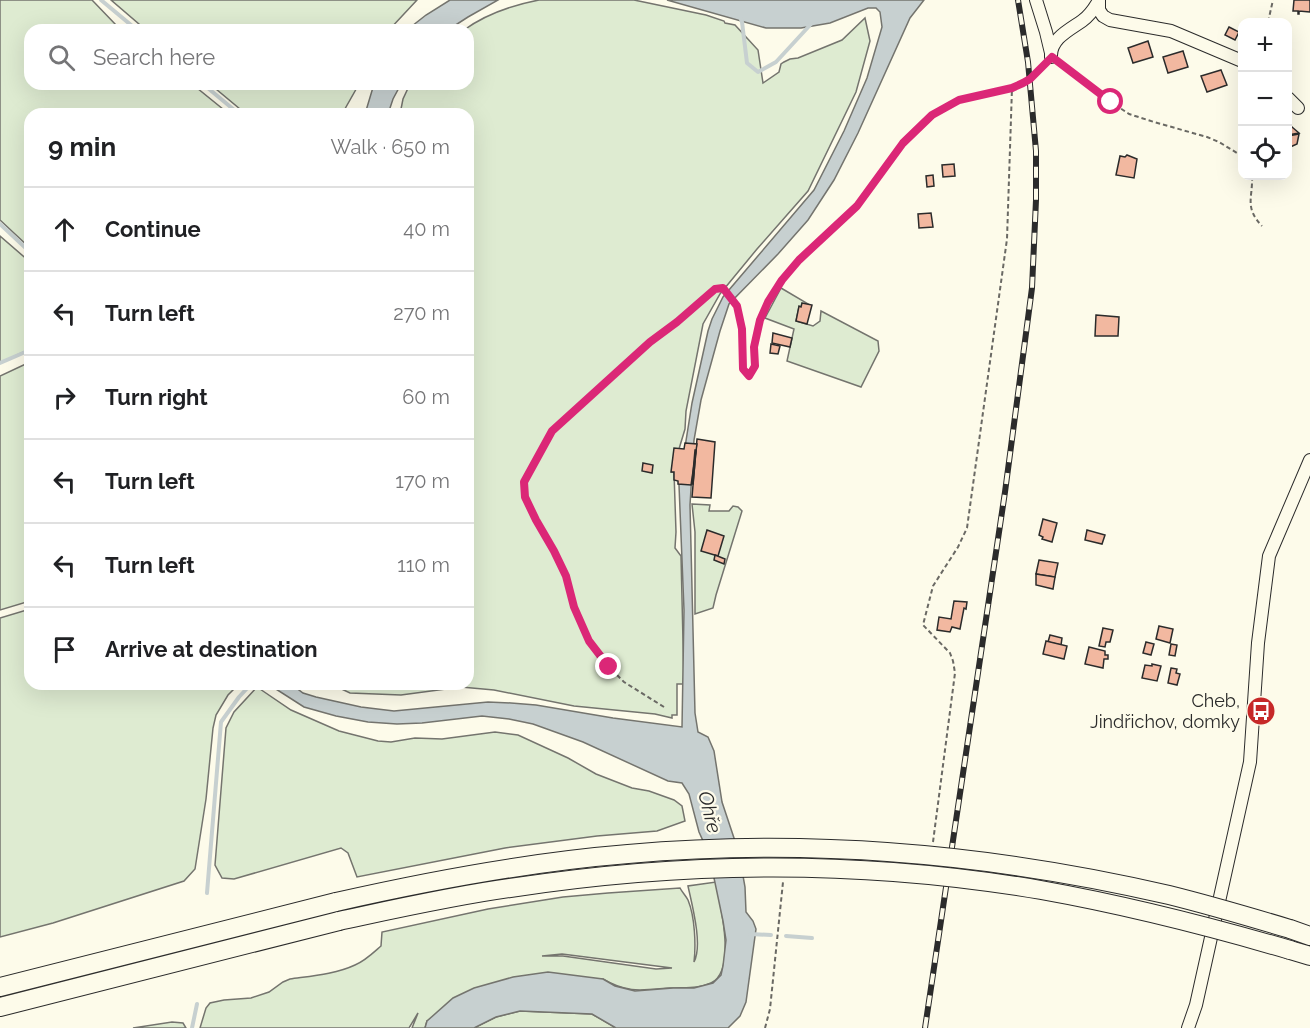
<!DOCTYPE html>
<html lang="en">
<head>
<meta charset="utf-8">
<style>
  body { margin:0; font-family:Raleway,sans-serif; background:#f6f6f6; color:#202124 }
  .controls { position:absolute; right:18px; top:18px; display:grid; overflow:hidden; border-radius:12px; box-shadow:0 6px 24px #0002 }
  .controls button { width:54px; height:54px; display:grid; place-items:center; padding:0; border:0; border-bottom:2px solid #e0e0e0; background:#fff; color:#202124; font:30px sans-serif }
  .stop { position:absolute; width:18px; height:18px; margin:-14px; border:4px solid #db2777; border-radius:50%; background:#fff }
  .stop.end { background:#db2777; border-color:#fff; box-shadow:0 2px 6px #0008 }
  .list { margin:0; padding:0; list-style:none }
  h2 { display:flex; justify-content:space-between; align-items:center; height:78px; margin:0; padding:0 24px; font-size:26px }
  h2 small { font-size:20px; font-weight:400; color:#757577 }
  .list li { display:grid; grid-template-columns:39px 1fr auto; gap:18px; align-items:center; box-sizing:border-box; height:84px; padding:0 24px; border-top:2px solid #e0e0e0 }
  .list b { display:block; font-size:22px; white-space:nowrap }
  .list em { font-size:20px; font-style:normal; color:#757577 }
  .icon { flex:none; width:33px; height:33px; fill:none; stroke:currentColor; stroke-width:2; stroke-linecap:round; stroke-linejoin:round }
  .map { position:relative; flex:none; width:1310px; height:1028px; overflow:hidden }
  .search { position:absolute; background:#fff; box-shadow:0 6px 24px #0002; left:24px; top:24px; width:450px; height:66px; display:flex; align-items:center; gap:15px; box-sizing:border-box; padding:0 21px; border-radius:18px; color:#757577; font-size:22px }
  .panel { position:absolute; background:#fff; box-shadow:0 6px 24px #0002; left:24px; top:108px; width:450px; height:582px; border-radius:18px }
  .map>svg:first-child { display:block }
  .green { fill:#deebd1; stroke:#74746e; stroke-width:1.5; fill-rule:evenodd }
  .water { fill:#c7d0d0; stroke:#74746e; stroke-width:1.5 }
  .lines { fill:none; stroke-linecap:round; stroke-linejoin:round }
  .stream { stroke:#c7d0d0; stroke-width:4 }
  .building { fill:#f2b8a0; stroke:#2b2b2b; stroke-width:1.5 }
  .minor-casing { stroke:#2b2b2b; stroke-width:14 }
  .highway-casing { stroke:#2b2b2b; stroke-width:20 }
  .path { stroke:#6a6964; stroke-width:2; stroke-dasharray:4.5 3; stroke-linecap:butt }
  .minor { stroke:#fdfbea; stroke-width:12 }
  .highway { stroke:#fdfbea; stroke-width:18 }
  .rail-casing { stroke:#2b2b2b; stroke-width:6 }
  .rail { stroke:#fdfbea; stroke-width:4; stroke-dasharray:11; stroke-linecap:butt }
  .highway-bridge-casing { stroke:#2b2b2b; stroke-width:20; stroke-linecap:butt }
  .highway-bridge { stroke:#fdfbea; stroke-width:18 }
  .route { stroke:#db2777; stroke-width:8 }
  .labels { text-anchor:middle; stroke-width:4.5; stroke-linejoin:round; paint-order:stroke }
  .poi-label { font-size:18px; fill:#2b2b2b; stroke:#fdfbea; text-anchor:end }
  .water-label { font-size:20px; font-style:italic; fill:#2b2b2b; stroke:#fdfbea }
</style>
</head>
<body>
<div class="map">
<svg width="1310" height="1028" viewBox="0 0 1310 1028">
  <rect width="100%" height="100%" fill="#fdfbea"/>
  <g class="green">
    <path d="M 0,0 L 92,0 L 116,25 L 122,30 L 30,30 L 30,84 L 192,84 L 229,114 L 30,114 L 30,248 L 0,220 Z"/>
    <path d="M 111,0 L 417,0 L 389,30 L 146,30 Z"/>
    <path d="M 539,0 L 634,0 L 706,15 L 724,21 L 725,23 L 735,25 L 758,50 L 763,83 L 779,72 L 781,64 L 784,62 L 790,59 L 798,58 L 842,40 L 865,18 L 870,41 L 856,92 L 808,191 L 757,249 L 720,294 L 703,324 L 686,411 L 685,429 L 672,472 L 674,472 L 676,532 L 675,548 L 681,556 L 684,684 L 677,684 L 677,715 L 672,715 L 672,718 L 655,714 L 574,706 L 494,690 L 461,687 L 401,695 L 350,693 L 331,684 L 468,684 L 468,114 L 400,114 L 403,99 L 410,84 L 468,84 L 468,30 L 464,30 C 486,14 513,5 539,0 Z"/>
    <path d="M 210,84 L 359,84 L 342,114 L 246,114 Z"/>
    <path d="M 0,236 L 30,262 L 30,349 L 0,363 Z"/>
    <path d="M 781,288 L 810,305 L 799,307 L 796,321 L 813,326 L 820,321 L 821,311 L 878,341 L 879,351 L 861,387 L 787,361 L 794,329 L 765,318 Z"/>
    <path d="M 30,362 L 30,601 L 0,610 L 0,376 Z"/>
    <path d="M 692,504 L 710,505 L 709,511 L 729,511 L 733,506 L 738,507 L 742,511 L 716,595 L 713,608 L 695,614 L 695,532 Z"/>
    <path d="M 30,609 L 30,684 L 239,684 L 228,695 L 216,715 L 213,728 L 206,799 L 195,869 L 184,881 L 53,923 L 0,937 L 0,618 Z"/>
    <path d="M 257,687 L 291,710 L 339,731 L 378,741 L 391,742 L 415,738 L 442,739 L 495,732 L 518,735 L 568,758 L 596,774 L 632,788 L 649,791 L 674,800 L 682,806 L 685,821 L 657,831 L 597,836 L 505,848 L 357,877 L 348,853 L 341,848 L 234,879 L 222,878 L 215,865 L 226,728 L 234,712 Z"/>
    <path d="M 716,882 C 720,904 737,971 711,983 C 698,989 684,987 670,988 C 643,990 628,994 603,979 L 427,1021 L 425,1028 L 412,1028 L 418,1013 L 409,1028 L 200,1028 L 206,1008 L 210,1003 L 224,1000 L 251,998 L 269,992 L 283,982 L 290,979 C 311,976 336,974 355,965 C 365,961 373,953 381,946 L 382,932 L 488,909 L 563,897 L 608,893 L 680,888 C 682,892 686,896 688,900 C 695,917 696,945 694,962 C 703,945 692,905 688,886 ZM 562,954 L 672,968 L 656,969 L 563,956 L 542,956 Z"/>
    <path d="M 520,1011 L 592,1014 L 616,1028 L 474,1028 L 496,1017 Z"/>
    <path d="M 172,1022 L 183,1023 L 186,1028 L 133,1028 Z"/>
  </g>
  <g class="water">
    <path d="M 450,0 L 498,0 L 468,17 L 448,30 L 407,30 L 426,15 Z"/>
    <path d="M 667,0 L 924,0 L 910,18 L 858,133 L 834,180 L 808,220 L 778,254 L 729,304 L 720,331 L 701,400 L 694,440 L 690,505 L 695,713 L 698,732 L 708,737 L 714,751 L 722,802 L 739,853 L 745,887 L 746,912 L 753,921 L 756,929 L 746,1002 L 740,1016 L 728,1028 L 616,1028 L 592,1014 L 520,1011 L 496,1017 L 474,1028 L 425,1028 L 427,1021 L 453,998 L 474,988 L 513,977 L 548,972 L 603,979 L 615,986 L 635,991 L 673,988 L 694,988 L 713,983 L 721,975 L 723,966 L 726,940 L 723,921 L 709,854 L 699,832 L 689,794 L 682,783 L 668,781 L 583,742 L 533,724 L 509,719 L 482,716 L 422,723 L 397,724 L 368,722 L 336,716 L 304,707 L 268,684 L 291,684 L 303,693 L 316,697 L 361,707 L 394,711 L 488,702 L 511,703 L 536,705 L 613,718 L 682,727 L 684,610 L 679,485 L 692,403 L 708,331 L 712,319 L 723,297 L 814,190 L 844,131 L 867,78 L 882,27 L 880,12 L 876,8 L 868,8 L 830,23 L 801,28 L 766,28 Z"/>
    <path d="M 374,84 L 401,84 L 393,99 L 388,114 L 365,114 Z"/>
  </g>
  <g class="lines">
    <g class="stream">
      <path d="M 101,0 L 137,30"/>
      <path d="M 740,17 L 742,22 L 747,63 L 758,72 L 776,62 L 811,24"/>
      <path d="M 203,84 L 239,114"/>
      <path d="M 0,224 L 30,252"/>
      <path d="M 0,363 L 30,350"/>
      <path d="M 207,893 L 221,722 L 239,697 L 251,684"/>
      <path d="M 750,934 L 771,935"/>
      <path d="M 786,936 L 812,938"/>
      <path d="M 192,1028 L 197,1004"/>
    </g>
  </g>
  <g class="building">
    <path d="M 1294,0 L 1310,0 L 1310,12 L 1299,11 L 1299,14 L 1298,14 L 1298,11 L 1293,11 Z"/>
    <path d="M 1229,27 L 1239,32 L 1235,40 L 1225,35 Z"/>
    <path d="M 1148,41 L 1153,57 L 1133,63 L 1128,48 Z"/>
    <path d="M 1183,51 L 1188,67 L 1168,73 L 1163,57 Z"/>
    <path d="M 1221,70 L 1227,85 L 1207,92 L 1201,76 Z"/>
    <path d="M 1292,127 L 1299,133 L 1288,135 L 1288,129 Z"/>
    <path d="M 1299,134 L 1297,144 L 1288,148 L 1288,136 Z"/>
    <path d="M 1127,155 L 1137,159 L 1134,178 L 1116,175 L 1120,156 L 1125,157 Z"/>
    <path d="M 954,164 L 955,176 L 943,177 L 942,165 Z"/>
    <path d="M 933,175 L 934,186 L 927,187 L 926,176 Z"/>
    <path d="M 931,213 L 933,227 L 919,228 L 918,214 Z"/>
    <path d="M 802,303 L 812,305 L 807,324 L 796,321 L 799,306 L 801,307 Z"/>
    <path d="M 1096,315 L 1119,317 L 1118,336 L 1095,336 Z"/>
    <path d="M 773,333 L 792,338 L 790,347 L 772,343 Z"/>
    <path d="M 771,344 L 780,346 L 778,354 L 770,353 Z"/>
    <path d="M 697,439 L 715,442 L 711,498 L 692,497 Z"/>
    <path d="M 685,443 L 697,444 L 691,485 L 678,484 L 678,481 L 674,480 L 674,472 L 671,472 L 674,448 L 684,449 Z"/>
    <path d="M 695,450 L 696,450 L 693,484 L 692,484 Z"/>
    <path d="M 643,463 L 653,465 L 652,473 L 642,471 Z"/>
    <path d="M 1043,519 L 1057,523 L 1052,542 L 1042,539 L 1043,537 L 1039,535 Z"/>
    <path d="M 707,530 L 724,536 L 718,556 L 701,551 Z"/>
    <path d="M 1087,530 L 1105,535 L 1102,544 L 1085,540 Z"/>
    <path d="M 715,555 L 725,559 L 724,564 L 714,560 Z"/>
    <path d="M 1039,560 L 1058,563 L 1055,577 L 1036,574 Z"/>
    <path d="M 1036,574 L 1055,577 L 1053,589 L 1036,585 Z"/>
    <path d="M 954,601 L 967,602 L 966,609 L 964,608 L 960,629 L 952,627 L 950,632 L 937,630 L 939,617 L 951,619 Z"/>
    <path d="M 1159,626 L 1173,629 L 1170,643 L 1156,639 Z"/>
    <path d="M 1103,628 L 1113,630 L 1110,642 L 1106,642 L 1105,647 L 1099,646 Z"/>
    <path d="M 1050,635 L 1062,638 L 1061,645 L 1048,642 Z"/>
    <path d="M 1046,641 L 1067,646 L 1064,659 L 1043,654 Z"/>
    <path d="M 1146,642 L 1154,644 L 1151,655 L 1143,653 Z"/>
    <path d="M 1171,644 L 1177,645 L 1175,656 L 1169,655 Z"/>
    <path d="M 1089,647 L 1105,651 L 1105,655 L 1108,655 L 1108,659 L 1104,659 L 1103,668 L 1085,664 Z"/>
    <path d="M 1152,664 L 1161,666 L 1157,681 L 1142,678 L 1145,665 L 1152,666 Z"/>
    <path d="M 1171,668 L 1177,669 L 1176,673 L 1180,674 L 1177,685 L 1168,683 Z"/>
  </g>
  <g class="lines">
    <g class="minor-casing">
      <g id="minor">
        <path d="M 1036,0 L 1046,32 L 1051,53"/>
        <path d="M 1099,0 L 1099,10 L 1103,16 L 1110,20 L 1171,31 L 1242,61"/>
        <path d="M 1051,57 C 1050,39 1069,30 1082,21 C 1089,16 1094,9 1098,2"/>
        <path d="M 1288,98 L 1298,108"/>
        <path d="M 1188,1028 L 1196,1005 L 1250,762 L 1258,643 L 1269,556 L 1310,460"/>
      </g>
    </g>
    <g class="highway-casing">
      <g id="highway">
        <path d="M 1290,929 L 1310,936"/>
        <path d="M 1290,950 L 1310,956"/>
        <path d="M 0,987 L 336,902"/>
        <path d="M 0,1007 L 339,921"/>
      </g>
    </g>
    <g class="path">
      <path d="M 1268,22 L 1273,0"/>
      <path d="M 1061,64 L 1111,102 L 1129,114 L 1154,122 L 1207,137 L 1219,142 L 1242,156"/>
      <path d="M 1252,176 C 1253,198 1244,207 1262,226"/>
      <path d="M 664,707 L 624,682 L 609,667 L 589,641 L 574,607 L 565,577 L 554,551 L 536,521 L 524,497 L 524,481 L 552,431 L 650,342 L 677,322 L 715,289 L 723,288 L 737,306 L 742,329 L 743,369 L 749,376 L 755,366 L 754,347 L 761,320 L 768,302 L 782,281 L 799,260 L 857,206 L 904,143 L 932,115 L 959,100 L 1012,88 L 1030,79 L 1043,66"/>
      <path d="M 933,842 L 955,673 L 953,661 L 950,653 L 923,625 L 933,586 L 958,547 L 967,528 L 1007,239 L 1012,88"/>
      <path d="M 765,1028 L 770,1009 L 783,882"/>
    </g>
    <use href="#minor" class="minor"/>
    <use href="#highway" class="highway"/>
    <g class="rail-casing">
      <path id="rail" d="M 925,1028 L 1005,492 L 1032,288 L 1036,200 L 1036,151 L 1028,62 L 1018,0"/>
    </g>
    <use href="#rail" class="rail"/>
    <g class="highway-bridge-casing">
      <g id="highway-bridge">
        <path d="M 336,902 C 433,880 529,862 628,854 C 809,838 992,854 1169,895 C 1209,905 1250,917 1290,929"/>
        <path d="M 339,921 C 395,909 452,896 510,888 C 685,861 866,860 1041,890 C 1125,905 1208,926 1290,950"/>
      </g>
    </g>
    <use href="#highway-bridge" class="highway-bridge"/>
  </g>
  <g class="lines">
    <path class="route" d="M 609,667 L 589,641 L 574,607 L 566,576 L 554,551 L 536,520 L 525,497 L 524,482 L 552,431 L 650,342 L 677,322 L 715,289 L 723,288 L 737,306 L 742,329 L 743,369 L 749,376 L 755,366 L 754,347 L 760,320 L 768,302 L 782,280 L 799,260 L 857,206 L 903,143 L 932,115 L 959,100 L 1012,88 L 1023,83 L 1030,79 L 1052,57 L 1111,102"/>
  </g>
  <defs>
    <g id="bus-disc" transform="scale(1.5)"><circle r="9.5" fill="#c62828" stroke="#fdfbea"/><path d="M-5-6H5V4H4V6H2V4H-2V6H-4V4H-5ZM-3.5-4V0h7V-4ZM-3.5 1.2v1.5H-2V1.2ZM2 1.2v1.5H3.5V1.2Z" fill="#fff"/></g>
  </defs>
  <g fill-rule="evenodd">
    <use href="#bus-disc" x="1261" y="711"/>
  </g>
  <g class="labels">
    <g class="poi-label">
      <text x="1240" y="707">Cheb,<tspan x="1240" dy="21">Jindřichov, domky</tspan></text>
    </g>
    <g class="water-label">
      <text transform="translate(710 812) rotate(76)" y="7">Ohře</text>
    </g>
  </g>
</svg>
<div class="controls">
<button>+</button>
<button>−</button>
<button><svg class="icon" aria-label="locate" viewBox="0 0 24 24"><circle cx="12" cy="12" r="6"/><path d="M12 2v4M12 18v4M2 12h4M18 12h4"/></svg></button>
</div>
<div class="stop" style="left:1111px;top:102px"></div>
<div class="stop end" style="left:609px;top:667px"></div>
<div class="search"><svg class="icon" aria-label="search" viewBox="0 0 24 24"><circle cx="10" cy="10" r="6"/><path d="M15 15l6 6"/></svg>Search here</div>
<section class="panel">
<h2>9 min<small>Walk · 650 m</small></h2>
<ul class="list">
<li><svg class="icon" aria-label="ahead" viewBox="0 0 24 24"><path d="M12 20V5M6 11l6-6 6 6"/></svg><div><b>Continue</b></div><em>40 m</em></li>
<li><svg class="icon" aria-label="left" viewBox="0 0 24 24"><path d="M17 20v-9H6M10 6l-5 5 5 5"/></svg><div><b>Turn left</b></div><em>270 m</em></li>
<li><svg class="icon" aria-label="right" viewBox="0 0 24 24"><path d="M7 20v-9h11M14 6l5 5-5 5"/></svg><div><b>Turn right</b></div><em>60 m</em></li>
<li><svg class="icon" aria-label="left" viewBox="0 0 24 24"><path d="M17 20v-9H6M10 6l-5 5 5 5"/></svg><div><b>Turn left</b></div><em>170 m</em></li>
<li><svg class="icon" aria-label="left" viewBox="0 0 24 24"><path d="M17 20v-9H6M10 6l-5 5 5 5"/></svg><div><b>Turn left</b></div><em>110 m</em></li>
<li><svg class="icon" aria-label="arrive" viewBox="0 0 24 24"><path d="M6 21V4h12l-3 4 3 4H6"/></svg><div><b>Arrive at destination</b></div></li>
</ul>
</section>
</div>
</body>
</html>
